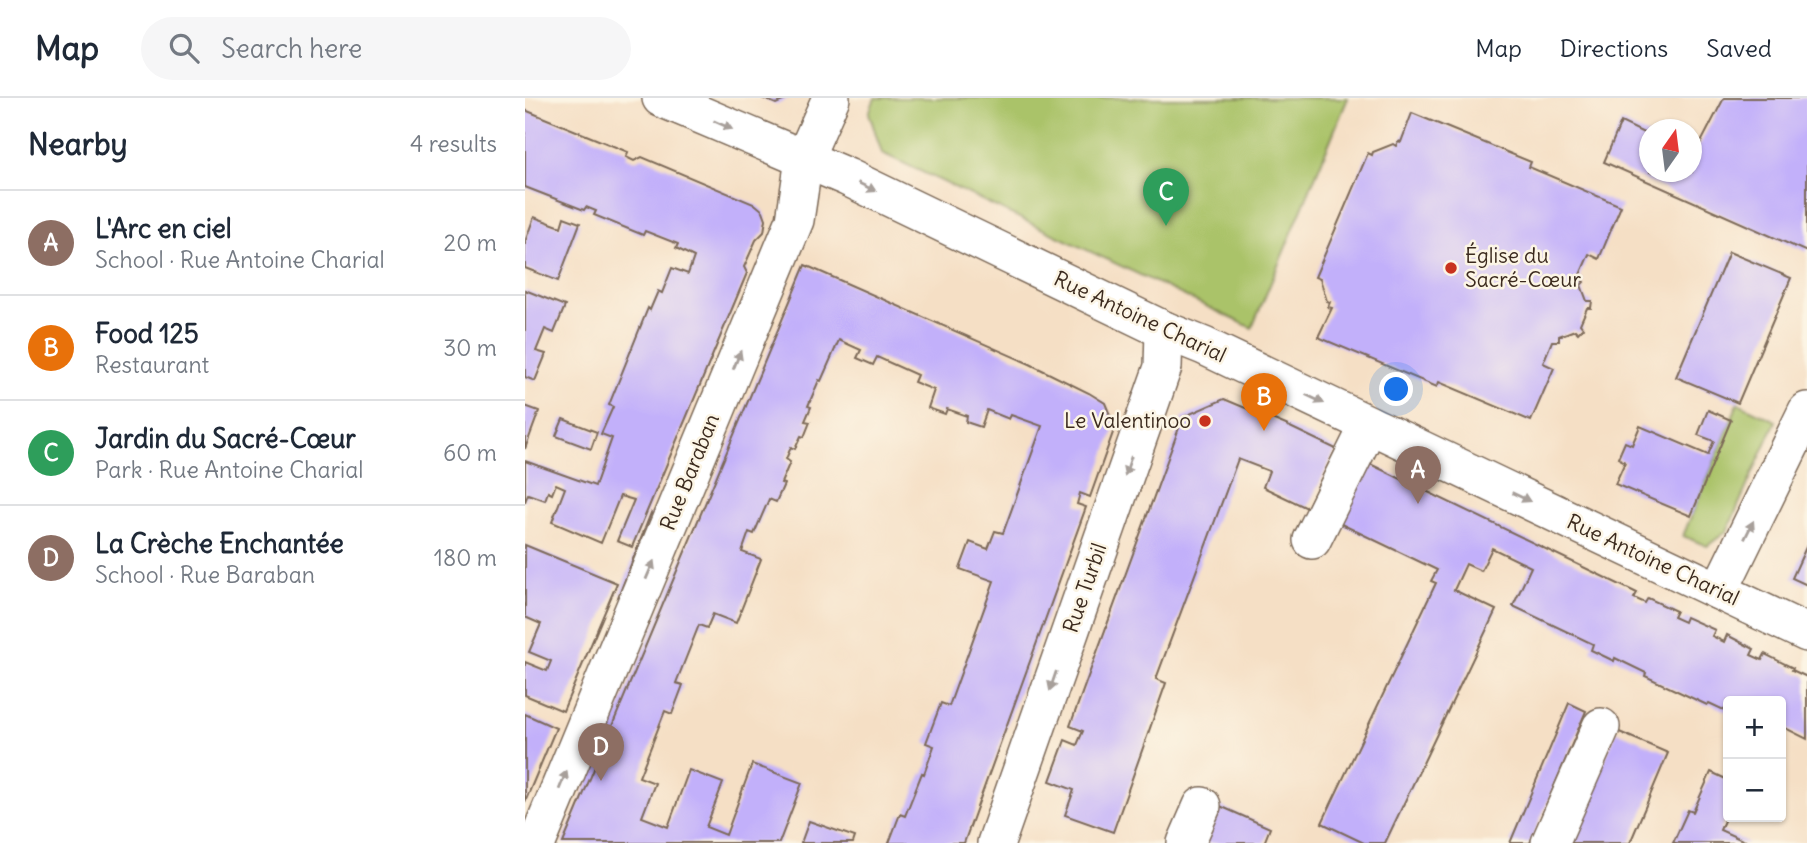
<!DOCTYPE html>
<html lang="en">
<head>
<meta charset="utf-8">
<style>
  body { margin:0; font-family:Delius,sans-serif; background:#f6f6f7; color:#1f2937 }
  .controls { position:absolute; right:21px; bottom:21px; display:grid; overflow:hidden; border-radius:7px; box-shadow:0 2px 5px #0004 }
  .controls button { width:63px; height:63px; display:grid; place-items:center; padding:0; border:0; border-bottom:2px solid #e0e1e3; background:#fff; color:#1f2937; font:35px sans-serif }
  .compass { position:absolute; left:1114px; top:21px; width:63px; height:63px; border-radius:50%; background:#fff; box-shadow:0 2px 5px #0004; rotate:14deg }
  .you { position:absolute; left:872px; top:292px; width:24px; height:24px; margin:-18px; border:5px solid #fff; border-radius:50%; background:#1a73e8; box-shadow:0 0 0 10px #1a73e833 }
  .badge { display:grid; place-items:center; width:46px; height:46px; border-radius:50%; background:#c8321e; color:#fff; font-size:23px; font-weight:700 }
  .pin { position:absolute; translate:-50% -58px; filter:drop-shadow(0 2px 4px #0008) }
  .pin::after { content:''; position:absolute; top:37px; width:24px; height:21px; background:inherit; clip-path:polygon(0 0,100% 0,50% 100%) }
  .list { margin:0; padding:0; list-style:none }
  h2 { display:flex; justify-content:space-between; align-items:center; height:91px; margin:0; padding:0 28px; font-size:30px }
  h2 small { font-size:23px; font-weight:400; color:#747a83 }
  .list li { display:grid; grid-template-columns:46px 1fr auto; gap:21px; align-items:center; box-sizing:border-box; height:105px; padding:0 28px; border-top:2px solid #e0e1e3 }
  .list b { display:block; font-size:26px; white-space:nowrap }
  .list p { margin:0; font-size:23px; white-space:nowrap; color:#747a83 }
  .list em { font-size:23px; font-style:normal; color:#747a83 }
  .icon { flex:none; width:38px; height:38px; fill:none; stroke:currentColor; stroke-width:2; stroke-linecap:round; stroke-linejoin:round }
  .map { position:relative; flex:none; width:1282px; height:745px; overflow:hidden }
  header { display:flex; align-items:center; gap:42px; box-sizing:border-box; height:98px; padding:0 35px; background:#fff; border-bottom:2px solid #e0e1e3 }
  header strong { font-size:33px }
  nav { display:flex; gap:38px; margin-inline-start:auto; font-size:24px }
  .search { width:490px; height:63px; background:#f6f6f7; display:flex; align-items:center; gap:18px; box-sizing:border-box; padding:0 24px; border-radius:38px; color:#747a83; font-size:26px }
  main { display:flex }
  aside { flex:1; background:#fff }
  .map>svg:first-child { display:block }
  .green { fill:#aac369; stroke:#727644; stroke-width:2 }
  .building { fill:#c2b0fa }
  .lines { fill:none; stroke-linecap:round; stroke-linejoin:round }
  .minor-casing { stroke:#7c6958; stroke-width:40 }
  .minor { stroke:#fff; stroke-width:37 }
  .oneway { fill:#a79f9a }
  .poi-dot { fill:#c8321e; stroke:#fcf5e5; stroke-width:2.5 }
  .labels { text-anchor:middle; stroke-width:5; stroke-linejoin:round; paint-order:stroke }
  .poi-label { font-size:21px; fill:#3b2a1e; stroke:#fcf5e5; text-anchor:start }
  .street-label { font-size:21px; fill:#3b2a1e; stroke:#fcf5e5 }
</style>
</head>
<body>
<header>
<strong>Map</strong>
<div class="search"><svg class="icon" aria-label="search" viewBox="0 0 24 24"><circle cx="10" cy="10" r="6"/><path d="M15 15l6 6"/></svg>Search here</div>
<nav><a>Map</a><a>Directions</a><a>Saved</a></nav>
</header>
<main>
<aside>
<h2>Nearby<small>4 results</small></h2>
<ul class="list">
<li><span class="badge" style="background:#8d6e63">A</span><div><b>L'Arc en ciel</b><p>School · Rue Antoine Charial</p></div><em>20 m</em></li>
<li><span class="badge" style="background:#e8710a">B</span><div><b>Food 125</b><p>Restaurant</p></div><em>30 m</em></li>
<li><span class="badge" style="background:#2e9e5b">C</span><div><b>Jardin du Sacré-Cœur</b><p>Park · Rue Antoine Charial</p></div><em>60 m</em></li>
<li><span class="badge" style="background:#8d6e63">D</span><div><b>La Crèche Enchantée</b><p>School · Rue Baraban</p></div><em>180 m</em></li>
</ul>
</aside>
<div class="map">
<svg width="1282" height="745" viewBox="0 0 1282 745">
  <rect width="100%" height="100%" fill="#fcf5e5"/>
  <filter id="ink" filterUnits="userSpaceOnUse"><feTurbulence type="fractalNoise" baseFrequency=".0143" numOctaves="2"/><feDisplacementMap in="SourceGraphic" scale="14" xChannelSelector="R" yChannelSelector="G"/><feConvolveMatrix kernelMatrix="1 2 1 2 8 2 1 2 1" color-interpolation-filters="sRGB"/></filter>
  <filter id="wash" filterUnits="userSpaceOnUse"><feTurbulence type="fractalNoise" baseFrequency=".00686" numOctaves="4" result="noise"/><feDisplacementMap in="SourceGraphic" scale="28" xChannelSelector="R" yChannelSelector="G"/><feGaussianBlur stdDeviation="1.57" result="paint"/><feColorMatrix in="noise" values="0 0 0 0 0 0 0 0 0 0 0 0 0 0 0 0 0 1.4 0 .05"/><feComposite in="paint" operator="in"/></filter>
  <g filter="url(#wash)">
    <rect width="100%" height="100%" fill="#f5dfc5"/>
    <g class="green">
      <path d="M 350,0 L 823,0 L 727,230 L 357,55 L 344,15 Z"/>
      <path d="M 1213,305 L 1251,323 L 1202,433 L 1182,448 L 1158,438 Z"/>
    </g>
    <g id="blocks">
      <g class="building">
        <path d="M 237,0 L 265,0 L 251,6 Z"/>
        <path d="M 1199,0 L 1282,0 L 1282,154 L 1079,64 L 1096,24 L 1125,38 L 1125,74 L 1167,74 L 1167,57 L 1169,58 Z"/>
        <path d="M 0,12 L 103,54 L 101,59 L 109,63 L 117,59 L 231,107 L 238,113 L 241,121 L 239,134 L 231,142 L 219,169 L 222,175 L 107,449 L 92,443 L 109,402 L 95,398 L 76,445 L 27,424 L 40,390 L 31,386 L 27,396 L 23,394 L 20,402 L 3,396 L 0,404 L 0,363 L 70,388 L 87,340 L 76,336 L 88,309 L 84,307 L 123,210 L 125,212 L 133,193 L 137,195 L 147,170 L 163,176 L 169,159 L 151,150 L 153,146 L 120,133 L 118,137 L 69,117 L 71,113 L 61,109 L 59,112 L 0,89 Z"/>
        <path d="M 887,15 L 1006,64 L 1004,69 L 1096,108 L 1074,161 L 1064,156 L 1054,179 L 1059,184 L 1056,187 L 1062,203 L 1067,203 L 1066,210 L 1062,210 L 1055,226 L 1058,230 L 1053,235 L 1050,232 L 1034,238 L 1034,243 L 1027,243 L 1018,265 L 1029,270 L 1006,323 L 914,284 L 912,289 L 793,239 L 807,210 L 803,209 L 805,204 L 802,203 L 795,181 L 790,179 L 843,55 L 847,57 L 848,54 L 868,46 L 871,48 L 873,43 L 876,44 Z"/>
        <path d="M 9,119 L 36,129 L 39,119 L 55,125 L 33,183 L 0,170 L 0,144 Z"/>
        <path d="M 1204,154 L 1266,180 L 1213,305 L 1151,279 Z"/>
        <path d="M 280,167 L 505,266 L 564,295 L 580,305 L 590,329 L 565,399 L 555,395 L 552,406 L 561,409 L 439,745 L 364,745 L 375,716 L 380,718 L 397,675 L 399,676 L 409,648 L 401,645 L 416,605 L 424,608 L 469,483 L 435,471 L 445,444 L 463,451 L 470,433 L 478,435 L 517,328 L 486,317 L 484,321 L 462,312 L 456,329 L 441,324 L 442,318 L 422,311 L 420,316 L 403,310 L 409,292 L 389,284 L 392,277 L 352,259 L 348,267 L 332,260 L 336,252 L 314,242 L 296,283 L 294,282 L 283,308 L 286,309 L 280,323 L 285,324 L 279,339 L 276,338 L 270,351 L 266,349 L 261,361 L 265,364 L 256,385 L 259,386 L 251,404 L 244,401 L 229,436 L 224,434 L 217,454 L 236,461 L 211,525 L 188,516 L 182,530 L 174,527 L 151,585 L 158,587 L 147,616 L 140,613 L 114,679 L 130,685 L 117,719 L 143,729 L 164,672 L 198,685 L 181,729 L 201,737 L 227,666 L 277,685 L 254,745 L 38,745 Z"/>
        <path d="M 0,192 L 40,208 L 29,235 L 20,231 L 11,253 L 21,256 L 10,283 L 0,279 Z"/>
        <path d="M 699,301 L 761,327 L 811,351 L 782,410 L 738,389 L 744,373 L 713,361 L 631,581 L 641,585 L 588,734 L 540,717 L 549,692 L 525,683 L 540,642 L 552,647 L 558,633 L 545,628 L 658,319 Z"/>
        <path d="M 0,308 L 14,313 L 0,351 Z"/>
        <path d="M 1183,312 L 1206,322 L 1166,418 L 1090,386 L 1100,364 L 1093,360 L 1100,344 L 1107,347 L 1115,328 L 1183,357 L 1189,343 L 1173,337 Z"/>
        <path d="M 38,321 L 72,334 L 66,351 L 31,338 Z"/>
        <path d="M 843,365 L 1112,495 L 1109,500 L 1120,505 L 1123,500 L 1151,513 L 1148,519 L 1159,524 L 1161,519 L 1190,532 L 1187,538 L 1199,544 L 1202,537 L 1229,551 L 1226,557 L 1237,562 L 1240,556 L 1268,570 L 1267,572 L 1282,579 L 1282,641 L 1256,628 L 1256,603 L 1203,603 L 1203,614 L 1184,605 L 1182,607 L 1120,578 L 1121,575 L 1090,560 L 1089,563 L 1066,552 L 1068,546 L 988,508 L 1006,469 L 967,450 L 956,473 L 941,466 L 929,492 L 971,512 L 860,745 L 839,745 L 797,725 L 911,485 L 906,483 L 912,472 L 814,425 Z"/>
        <path d="M 126,415 L 136,423 L 107,491 L 94,497 Z"/>
        <path d="M 0,447 L 92,485 L 38,613 L 0,597 L 0,564 L 22,573 L 26,563 L 4,554 L 16,526 L 0,519 Z"/>
        <path d="M 1282,447 L 1282,487 L 1267,480 Z"/>
        <path d="M 1044,605 L 1061,613 L 1005,745 L 985,745 Z"/>
        <path d="M 0,616 L 31,630 L 0,704 Z"/>
        <path d="M 1092,633 L 1143,655 L 1105,745 L 1045,745 Z"/>
        <path d="M 1186,674 L 1203,682 L 1203,713 L 1195,732 L 1224,745 L 1148,745 L 1163,712 L 1168,714 Z"/>
        <path d="M 695,708 L 745,730 L 739,745 L 679,745 Z"/>
        <path d="M 284,723 L 330,739 L 328,745 L 276,745 Z"/>
      </g>
    </g>
  </g>
  <g filter="url(#ink)">
    <use href="#blocks" fill-opacity="0" stroke="#7c6958" stroke-width="2"/>
    <g class="lines">
      <g class="minor-casing">
        <g id="minor">
          <path d="M 136,0 L 322,79 L 639,232 L 679,248 L 1282,535"/>
          <path d="M 787,442 L 844,327"/>
          <path d="M 1194,493 L 1282,313"/>
          <path d="M 12,745 L 270,122 L 279,61 L 306,0"/>
          <path d="M 471,745 L 638,269 L 639,232"/>
          <path d="M 661,745 L 677,708"/>
          <path d="M 1025,745 L 1076,629"/>
        </g>
      </g>
      <use href="#minor" class="minor"/>
    </g>
    <defs><path id="oneway-solid" d="M-6-.8H1V-3.2L6.5 0L1 3.2V.8H-6Z" transform="scale(1.75)"/></defs>
    <g class="oneway">
      <use href="#oneway-solid" transform="translate(198 27) rotate(24)"/>
      <use href="#oneway-solid" transform="translate(342 89) rotate(26)"/>
      <use href="#oneway-solid" transform="translate(212 262) rotate(-68)"/>
      <use href="#oneway-solid" transform="translate(790 301) rotate(26)"/>
      <use href="#oneway-solid" transform="translate(603 368) rotate(109)"/>
      <use href="#oneway-solid" transform="translate(996 399) rotate(26)"/>
      <use href="#oneway-solid" transform="translate(1224 432) rotate(-64)"/>
      <use href="#oneway-solid" transform="translate(125 472) rotate(-67)"/>
      <use href="#oneway-solid" transform="translate(528 583) rotate(109)"/>
      <use href="#oneway-solid" transform="translate(38 682) rotate(-68)"/>
    </g>
  </g>
  <g class="poi-dot">
    <circle cx="926" cy="170" r="7"/>
    <circle cx="680" cy="323" r="7"/>
  </g>
  <g class="labels">
    <g class="poi-label">
      <text x="940" y="165">Église du<tspan x="940" dy="24">Sacré-Cœur</tspan></text>
      <text x="666" y="330" text-anchor="end">Le Valentinoo</text>
    </g>
    <g class="street-label">
      <text transform="translate(615 219) rotate(25)" y="7">Rue Antoine Charial</text>
      <text transform="translate(165 374) rotate(-68)" y="7">Rue Baraban</text>
      <text transform="translate(1128 462) rotate(25)" y="7">Rue Antoine Charial</text>
      <text transform="translate(560 490) rotate(-71)" y="7">Rue Turbil</text>
    </g>
  </g>
</svg>
<div class="controls">
<button>+</button>
<button>−</button>
</div>
<svg class="compass" viewBox="-18 -18 36 36"><path d="M0-13l5 13h-10z" fill="#e53935"/><path d="M0 13l5-13h-10z" fill="#747a83"/></svg>
<div class="you"></div>
<div class="pin badge" style="left:893px;top:406px;background:#8d6e63">A</div>
<div class="pin badge" style="left:739px;top:333px;background:#e8710a">B</div>
<div class="pin badge" style="left:641px;top:128px;background:#2e9e5b">C</div>
<div class="pin badge" style="left:76px;top:683px;background:#8d6e63">D</div>
</div>
</main>
</body>
</html>
